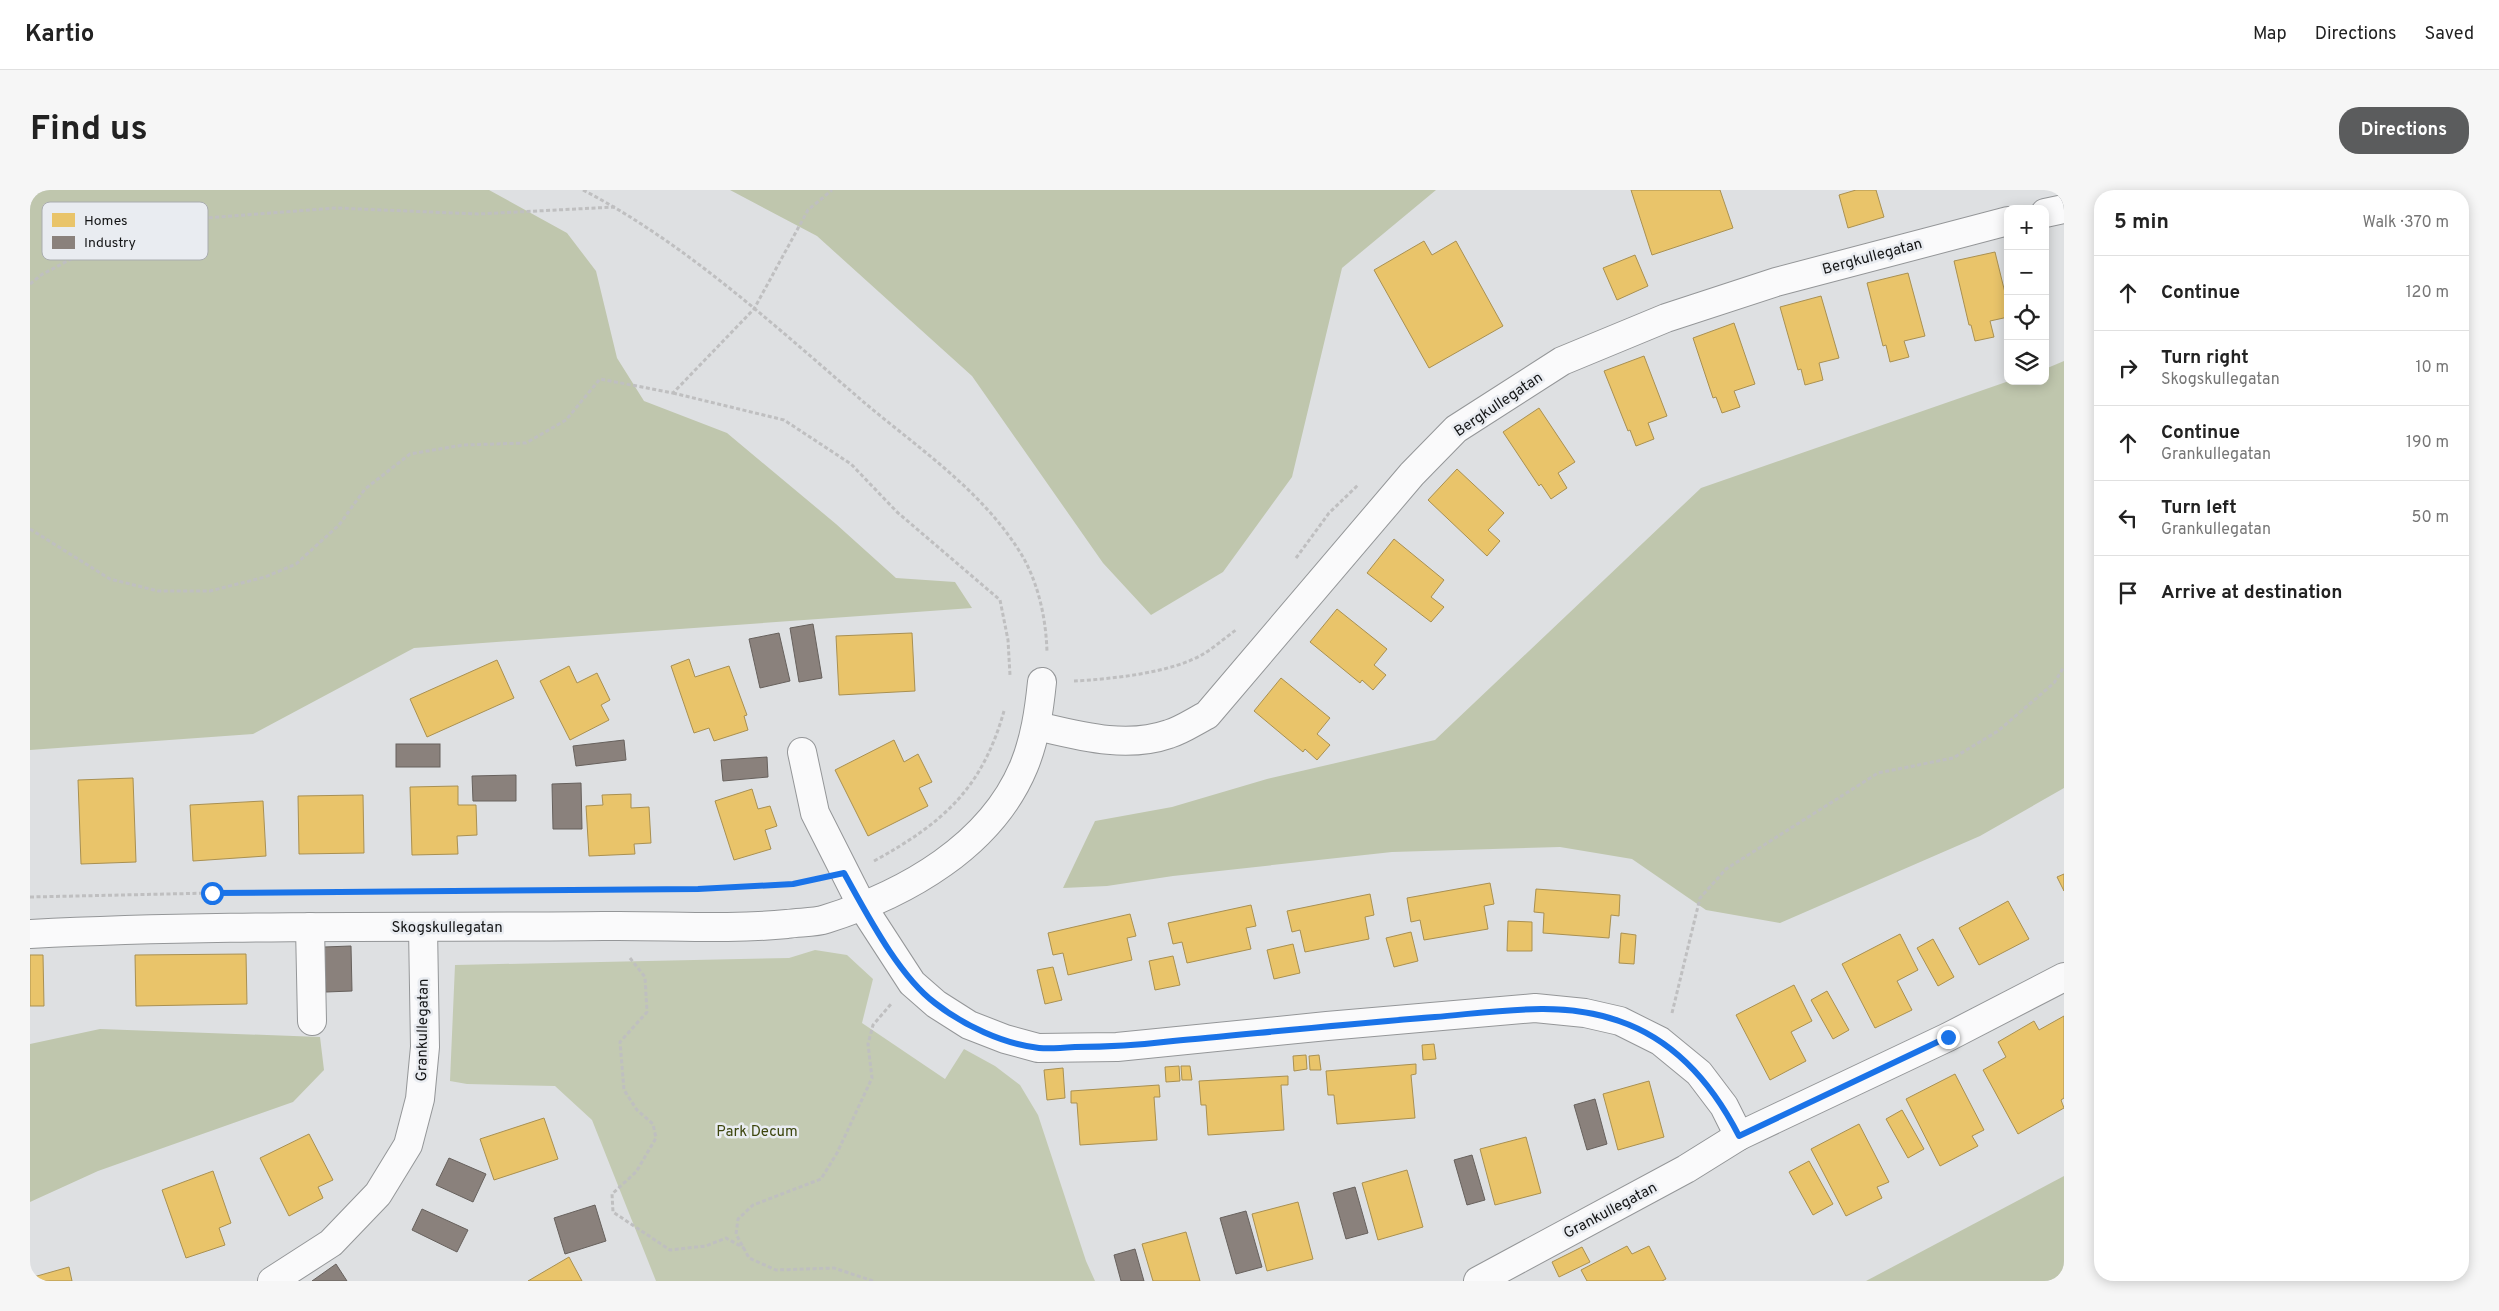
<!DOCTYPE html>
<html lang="en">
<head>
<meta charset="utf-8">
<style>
  body { margin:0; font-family:Overpass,sans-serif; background:#f6f6f6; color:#222 }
  .controls { position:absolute; right:15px; top:15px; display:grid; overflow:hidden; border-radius:10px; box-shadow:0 2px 12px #0003 }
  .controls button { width:45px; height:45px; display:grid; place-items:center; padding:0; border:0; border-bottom:1px solid #e0e0e0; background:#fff; color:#222; font:25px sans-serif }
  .stop { position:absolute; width:15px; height:15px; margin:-11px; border:4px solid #1a73e8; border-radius:50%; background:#fff }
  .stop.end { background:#1a73e8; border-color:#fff; box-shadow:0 1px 5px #0008 }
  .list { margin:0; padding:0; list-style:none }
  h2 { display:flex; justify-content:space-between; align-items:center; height:65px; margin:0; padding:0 20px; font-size:21px }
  h2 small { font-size:16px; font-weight:400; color:#767676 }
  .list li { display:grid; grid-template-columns:32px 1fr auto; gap:15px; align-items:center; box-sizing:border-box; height:75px; padding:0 20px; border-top:1px solid #e0e0e0 }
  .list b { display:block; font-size:19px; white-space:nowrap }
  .list p { margin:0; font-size:16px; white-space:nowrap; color:#767676 }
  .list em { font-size:16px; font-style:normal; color:#767676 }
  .icon { flex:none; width:28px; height:28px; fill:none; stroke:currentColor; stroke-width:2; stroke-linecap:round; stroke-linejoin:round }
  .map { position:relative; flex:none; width:2034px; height:1091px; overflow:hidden; border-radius:20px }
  header { display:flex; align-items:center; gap:30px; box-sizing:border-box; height:70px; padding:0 25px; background:#fff; border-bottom:1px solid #e0e0e0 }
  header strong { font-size:24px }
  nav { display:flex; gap:28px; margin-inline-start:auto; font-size:18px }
  .intro { display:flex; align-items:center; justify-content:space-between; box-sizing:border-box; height:120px; padding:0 30px }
  h1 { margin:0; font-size:35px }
  .button { padding:12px 22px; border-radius:20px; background:#5b5c5d; color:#fff; font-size:18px; font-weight:700 }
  main { display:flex; gap:30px; padding:0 30px }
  aside { flex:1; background:#fff; border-radius:20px; box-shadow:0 2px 12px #0003 }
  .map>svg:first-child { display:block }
  .green { fill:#c3cab2 }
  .forest { fill:#bfc6ad }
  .homes { fill:#e9c46a; stroke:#a99051 }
  .industry { fill:#8a817c; stroke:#67615d }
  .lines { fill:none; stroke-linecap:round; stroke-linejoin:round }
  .minor-casing { stroke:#949698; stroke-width:30 }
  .path { stroke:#bfbfc0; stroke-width:3; stroke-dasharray:4 2.5; stroke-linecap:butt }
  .minor { stroke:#fafafb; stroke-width:28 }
  .route { stroke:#1a73e8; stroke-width:6 }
  .labels { text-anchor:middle; stroke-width:5; stroke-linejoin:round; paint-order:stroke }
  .street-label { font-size:15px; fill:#141516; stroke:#e9ecf1 }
  .park-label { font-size:15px; fill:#3c450d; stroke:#e9ecf1 }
  .key { fill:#e9ecf1; stroke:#a9acaf; stroke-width:1 }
  .key-label { font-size:14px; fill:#141516 }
</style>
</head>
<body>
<header>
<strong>Kartio</strong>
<nav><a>Map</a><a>Directions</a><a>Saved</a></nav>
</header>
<div class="intro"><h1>Find us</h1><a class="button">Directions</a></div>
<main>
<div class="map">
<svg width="2034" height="1091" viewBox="0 0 2034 1091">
  <rect width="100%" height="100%" fill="#dee0e2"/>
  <path class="green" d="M 785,760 L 817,765 L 843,789 L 832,833 L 915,889 L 934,859 L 965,876 L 990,895 L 1008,925 L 1056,1071 L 1065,1091 L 626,1091 L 562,930 L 525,896 L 437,894 L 420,891 L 425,775 L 759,768 Z"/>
  <g class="forest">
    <path d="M 0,0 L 459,0 L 537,43 L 566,81 L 587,168 L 614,211 L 697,243 L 806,334 L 866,388 L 925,392 L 942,418 L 384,458 L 223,544 L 0,560 Z"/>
    <path d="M 700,0 L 1406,0 L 1312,78 L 1262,287 L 1193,382 L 1121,425 L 1073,373 L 942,186 L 787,46 Z"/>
    <path d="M 2034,171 L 2034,598 L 1950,646 L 1750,733 L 1676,720 L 1602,669 L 1530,657 L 1362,662 L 1143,686 L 1077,696 L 1033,698 L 1065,631 L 1142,617 L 1237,589 L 1405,550 L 1671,298 L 1979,191 L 2015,191 L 2015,179 Z"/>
    <path d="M 70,839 L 290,847 L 294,880 L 263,912 L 68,981 L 0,1012 L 0,854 Z"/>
    <path d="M 2034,986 L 2034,1091 L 1836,1091 Z"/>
  </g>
  <g class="homes">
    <path d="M 1601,0 L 1690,0 L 1703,38 L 1622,65 Z"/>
    <path d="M 1826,0 L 1846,0 L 1854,27 L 1818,38 L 1809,5 Z"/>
    <path d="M 1394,51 L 1402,65 L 1426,51 L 1473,136 L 1399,178 L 1344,80 Z"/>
    <path d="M 1965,62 L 1978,115 L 1978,127 L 1960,131 L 1964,147 L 1945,151 L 1941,135 L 1939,135 L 1924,71 Z"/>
    <path d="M 1605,65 L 1618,96 L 1587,110 L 1573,78 Z"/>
    <path d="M 1878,83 L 1895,146 L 1874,151 L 1879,167 L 1860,172 L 1856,155 L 1853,156 L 1837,93 Z"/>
    <path d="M 1791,106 L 1809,168 L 1789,173 L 1793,190 L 1775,195 L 1771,179 L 1768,180 L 1750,117 Z"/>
    <path d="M 1704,133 L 1725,194 L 1704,201 L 1710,217 L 1692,223 L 1686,207 L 1683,208 L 1663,148 Z"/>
    <path d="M 1614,166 L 1637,226 L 1618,233 L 1624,249 L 1606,256 L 1600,240 L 1598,241 L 1574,181 Z"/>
    <path d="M 1509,218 L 1545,272 L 1528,283 L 1537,298 L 1521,309 L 1511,294 L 1509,296 L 1473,242 Z"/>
    <path d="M 1427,279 L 1474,323 L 1458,340 L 1470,351 L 1457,366 L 1398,310 Z"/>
    <path d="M 1364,349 L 1414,390 L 1401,407 L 1414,417 L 1401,432 L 1337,383 Z"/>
    <path d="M 1307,419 L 1357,459 L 1344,475 L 1356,485 L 1343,500 L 1332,490 L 1330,493 L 1280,452 Z"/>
    <path d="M 882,443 L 885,501 L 809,505 L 806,446 Z"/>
    <path d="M 659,469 L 665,487 L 699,476 L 717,525 L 714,526 L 718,540 L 684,551 L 679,538 L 664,543 L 641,476 Z"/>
    <path d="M 467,470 L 484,508 L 397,547 L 380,509 Z"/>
    <path d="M 539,476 L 547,493 L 567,483 L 580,510 L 571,515 L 579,530 L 540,550 L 510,491 Z"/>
    <path d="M 1251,488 L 1300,528 L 1287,544 L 1300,555 L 1287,570 L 1275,559 L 1273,562 L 1224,521 Z"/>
    <path d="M 864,550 L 874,572 L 888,564 L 902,592 L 889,598 L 898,616 L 838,646 L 805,580 Z"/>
    <path d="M 103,588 L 106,672 L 51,674 L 48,590 Z"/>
    <path d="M 428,596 L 428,615 L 446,615 L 447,645 L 427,646 L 428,664 L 382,665 L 380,597 Z"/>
    <path d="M 722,599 L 728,619 L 740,616 L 747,636 L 735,640 L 741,659 L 704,670 L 685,611 Z"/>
    <path d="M 601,604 L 601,618 L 619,617 L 621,653 L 604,654 L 605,664 L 559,666 L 556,616 L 573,615 L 572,605 Z"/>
    <path d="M 333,605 L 334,663 L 269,664 L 268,606 Z"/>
    <path d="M 233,611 L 236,666 L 163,671 L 160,615 Z"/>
    <path d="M 2034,684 L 2034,701 L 2027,687 Z"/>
    <path d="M 1460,693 L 1464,714 L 1454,716 L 1458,739 L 1394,750 L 1390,730 L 1381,732 L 1377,708 Z"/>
    <path d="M 1506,699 L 1590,705 L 1589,726 L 1581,725 L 1579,748 L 1513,743 L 1514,723 L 1504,722 Z"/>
    <path d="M 1340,704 L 1344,725 L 1335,727 L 1339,749 L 1275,762 L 1270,740 L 1262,742 L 1257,721 Z"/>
    <path d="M 1978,711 L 1999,749 L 1949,775 L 1929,738 Z"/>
    <path d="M 1221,715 L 1226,736 L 1216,738 L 1221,759 L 1157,773 L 1152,752 L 1143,754 L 1138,733 Z"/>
    <path d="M 1100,724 L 1106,746 L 1097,748 L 1102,770 L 1038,785 L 1033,763 L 1023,765 L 1018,743 Z"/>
    <path d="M 1478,731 L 1502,732 L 1502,761 L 1477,761 Z"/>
    <path d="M 1381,742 L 1388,771 L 1364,777 L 1356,748 Z"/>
    <path d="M 1591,743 L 1606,745 L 1604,774 L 1589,773 Z"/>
    <path d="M 1870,744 L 1888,780 L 1867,791 L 1882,820 L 1845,838 L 1812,774 Z"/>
    <path d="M 1903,749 L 1924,787 L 1908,796 L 1887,758 Z"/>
    <path d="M 1263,754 L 1270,783 L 1244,789 L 1237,760 Z"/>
    <path d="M 216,764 L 217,814 L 106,816 L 105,765 Z"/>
    <path d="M 0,765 L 13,765 L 14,816 L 0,816 Z"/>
    <path d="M 1143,766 L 1150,795 L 1125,800 L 1119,771 Z"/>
    <path d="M 1023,777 L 1032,810 L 1015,814 L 1007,780 Z"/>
    <path d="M 1764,795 L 1782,831 L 1761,842 L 1776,871 L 1740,890 L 1706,825 Z"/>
    <path d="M 1797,801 L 1819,840 L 1803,849 L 1781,810 Z"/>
    <path d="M 2034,826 L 2034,908 L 2031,910 L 2034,918 L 1988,944 L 1953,880 L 1976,867 L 1968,852 L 2004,831 L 2009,840 Z"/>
    <path d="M 1404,854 L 1406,869 L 1393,870 L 1392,855 Z"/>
    <path d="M 1276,865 L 1277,879 L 1264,881 L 1263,866 Z"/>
    <path d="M 1289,865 L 1291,880 L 1280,880 L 1279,866 Z"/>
    <path d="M 1386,874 L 1386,884 L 1381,885 L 1385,928 L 1307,934 L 1304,905 L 1298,905 L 1296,881 Z"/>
    <path d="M 1149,876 L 1150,891 L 1136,892 L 1135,877 Z"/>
    <path d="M 1151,876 L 1160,876 L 1162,890 L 1152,890 Z"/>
    <path d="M 1033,878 L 1035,908 L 1017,910 L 1014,880 Z"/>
    <path d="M 1925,884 L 1954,940 L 1942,946 L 1948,956 L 1910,976 L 1876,909 Z"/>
    <path d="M 1258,886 L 1258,895 L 1251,895 L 1254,940 L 1178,945 L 1176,915 L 1171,915 L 1169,891 Z"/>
    <path d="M 1619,891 L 1634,947 L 1588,960 L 1573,904 Z"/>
    <path d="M 1129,895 L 1130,907 L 1124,907 L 1127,950 L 1050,955 L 1047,913 L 1041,913 L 1041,901 Z"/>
    <path d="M 1872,920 L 1894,959 L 1878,968 L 1856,929 Z"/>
    <path d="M 514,928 L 528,969 L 464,990 L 450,949 Z"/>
    <path d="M 1829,934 L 1859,992 L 1847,997 L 1852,1008 L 1816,1026 L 1781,959 Z"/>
    <path d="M 279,944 L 303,990 L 288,997 L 293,1008 L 259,1026 L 230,968 Z"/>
    <path d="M 1496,947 L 1511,1003 L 1465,1015 L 1450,959 Z"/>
    <path d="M 1779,971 L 1803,1014 L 1783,1025 L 1759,982 Z"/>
    <path d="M 1377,980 L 1393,1037 L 1348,1050 L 1332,993 Z"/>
    <path d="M 183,981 L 201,1033 L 189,1038 L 195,1055 L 156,1068 L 132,1000 Z"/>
    <path d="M 1268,1012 L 1283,1069 L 1237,1081 L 1222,1024 Z"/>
    <path d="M 1156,1042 L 1170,1091 L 1123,1091 L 1112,1054 Z"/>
    <path d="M 1597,1056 L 1602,1064 L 1619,1056 L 1636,1089 L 1632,1091 L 1557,1091 L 1551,1080 Z"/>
    <path d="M 1552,1057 L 1560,1072 L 1529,1087 L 1522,1072 Z"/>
    <path d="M 539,1067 L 552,1091 L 498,1091 Z"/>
    <path d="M 39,1077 L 42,1091 L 0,1091 L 0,1088 Z"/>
  </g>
  <g class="industry">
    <path d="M 783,434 L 792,488 L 769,492 L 760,438 Z"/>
    <path d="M 749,443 L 760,491 L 730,498 L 719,449 Z"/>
    <path d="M 594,550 L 596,570 L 546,576 L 543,556 Z"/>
    <rect x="366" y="554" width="44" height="23"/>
    <path d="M 737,567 L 738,587 L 693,591 L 691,570 Z"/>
    <path d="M 486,585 L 486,611 L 443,611 L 442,586 Z"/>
    <path d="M 551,593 L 552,639 L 523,639 L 522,594 Z"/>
    <path d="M 321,756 L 322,801 L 296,802 L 294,757 Z"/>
    <path d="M 1565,909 L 1577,954 L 1557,960 L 1544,915 Z"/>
    <path d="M 1442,965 L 1455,1010 L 1437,1015 L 1424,970 Z"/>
    <path d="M 419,968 L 456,984 L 443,1012 L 406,995 Z"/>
    <path d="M 1325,997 L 1338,1043 L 1316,1049 L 1303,1003 Z"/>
    <path d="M 565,1015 L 576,1051 L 535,1064 L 524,1028 Z"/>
    <path d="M 392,1019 L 438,1040 L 427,1062 L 382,1040 Z"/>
    <path d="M 1216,1021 L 1232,1077 L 1206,1084 L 1190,1028 Z"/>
    <path d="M 1105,1059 L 1114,1091 L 1091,1091 L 1084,1065 Z"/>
    <path d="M 306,1074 L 317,1091 L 282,1091 Z"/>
  </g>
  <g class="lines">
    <g class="minor-casing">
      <g id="minor">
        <path d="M 2015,23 L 2034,19"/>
        <path d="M 1007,536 C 1050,546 1096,559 1139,544 C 1152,540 1165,531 1177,525 L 1382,284 L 1426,239 L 1532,171 L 1636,128 L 1746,92 L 1978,31"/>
        <path d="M 772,562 L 785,623 L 832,716 L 882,793 L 906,814 L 939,835 L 975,849 L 1008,858 L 1087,857 L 1297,836 L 1505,818 L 1555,823 L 1590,831 L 1630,851 L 1669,883 L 1694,916 L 1709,946"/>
        <path d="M 280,737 L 282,831"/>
        <path d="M 0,744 C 191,734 382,738 573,736 C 634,735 696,740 757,734 C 770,732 784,733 796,729 C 876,704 961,656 994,576 C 1005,549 1009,521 1012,492"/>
        <path d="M 242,1091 L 301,1053 L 348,1004 L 378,955 L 390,909 L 395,857 L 393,737"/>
        <path d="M 1448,1091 L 1656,979 L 1709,946 L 1918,847 L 2034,787"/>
      </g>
    </g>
    <g class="path">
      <path d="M 553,0 C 657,54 747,138 836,214 C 892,261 955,303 993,367 C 1009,396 1016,429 1017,462"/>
      <path d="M 0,94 L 11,85 L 109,33 L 306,18 L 448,24 L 585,17"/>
      <path d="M 643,203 L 754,230 L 821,274 L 867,322 L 970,410 L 978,450 L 980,485"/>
      <path d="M 0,339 L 80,389 L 128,401 L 180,401 L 235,387 L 266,374 L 309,335 L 335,299 L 380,264 L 433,255 L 496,253 L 536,230 L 570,189 L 643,203 L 724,119 L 778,20 L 802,0"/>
      <path d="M 1266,368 L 1299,323 L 1328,295"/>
      <path d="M 1044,491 C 1081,489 1143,483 1175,463 C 1186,456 1196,447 1206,440"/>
      <path d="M 844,671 C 913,633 952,599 974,521"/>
      <path d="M 0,707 L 182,703 L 668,699 L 763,694 L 784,690"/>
      <path d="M 600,768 L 615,787 L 617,822 L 590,852 L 594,900 L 607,920 L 623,934 L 626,948 L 606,982 L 582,1004 L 583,1022 L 640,1060 L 676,1056 L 696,1048 L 714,1058"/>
      <path d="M 1642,823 L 1670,708 L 1696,679 L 1848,583 L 1923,568 L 1968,541 L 2024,493 L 2034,477"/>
      <path d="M 843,1091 L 804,1078 L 746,1080 L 719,1068 L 706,1044 L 708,1029 L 723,1015 L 791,989 L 807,963 L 842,888 L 838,854 L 843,835 L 861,814"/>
    </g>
    <use href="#minor" class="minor"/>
  </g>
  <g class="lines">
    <path class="route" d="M 182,703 L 668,699 L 763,694 L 814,683 C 837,724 868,785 905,813 C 933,835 973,854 1009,858 C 1020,859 1033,858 1045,857 C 1078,857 1110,855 1143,851 C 1230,843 1317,834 1405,827 C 1465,822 1531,810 1589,831 C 1645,850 1683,895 1709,946 L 1918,847"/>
  </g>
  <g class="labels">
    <g class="street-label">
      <text transform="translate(1842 66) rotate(-15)" y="5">Bergkullegatan</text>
      <text transform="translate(1468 214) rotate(-34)" y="5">Bergkullegatan</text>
      <text x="417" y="742">Skogskullegatan</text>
      <text transform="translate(392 840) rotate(-89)" y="5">Grankullegatan</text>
      <text transform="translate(1580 1020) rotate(-28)" y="5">Grankullegatan</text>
    </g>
    <g class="park-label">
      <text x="727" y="946">Park Decum</text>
    </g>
  </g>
  <rect x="12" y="12" width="166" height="58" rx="8" class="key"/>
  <rect x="22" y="23" width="23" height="14" fill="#e9c46a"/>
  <rect x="22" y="46" width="23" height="13" fill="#8a817c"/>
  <g class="key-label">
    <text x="54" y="35">Homes</text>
    <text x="54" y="57">Industry</text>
  </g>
</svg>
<div class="controls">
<button>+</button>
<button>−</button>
<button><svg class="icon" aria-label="locate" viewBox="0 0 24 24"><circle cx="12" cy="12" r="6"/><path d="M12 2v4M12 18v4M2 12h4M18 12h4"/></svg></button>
<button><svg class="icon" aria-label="layers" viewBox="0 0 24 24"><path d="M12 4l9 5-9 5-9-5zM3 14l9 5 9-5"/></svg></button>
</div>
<div class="stop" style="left:182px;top:703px"></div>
<div class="stop end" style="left:1918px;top:847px"></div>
</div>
<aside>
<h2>5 min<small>Walk · 370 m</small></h2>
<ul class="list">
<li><svg class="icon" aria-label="ahead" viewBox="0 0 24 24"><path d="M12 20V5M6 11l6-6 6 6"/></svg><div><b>Continue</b></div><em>120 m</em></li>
<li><svg class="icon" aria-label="right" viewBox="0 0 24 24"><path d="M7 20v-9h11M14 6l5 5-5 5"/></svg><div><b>Turn right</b><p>Skogskullegatan</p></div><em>10 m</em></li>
<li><svg class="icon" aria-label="ahead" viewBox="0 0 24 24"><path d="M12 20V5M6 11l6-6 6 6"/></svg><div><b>Continue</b><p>Grankullegatan</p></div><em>190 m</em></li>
<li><svg class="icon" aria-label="left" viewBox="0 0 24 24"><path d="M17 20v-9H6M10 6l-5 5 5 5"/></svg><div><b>Turn left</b><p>Grankullegatan</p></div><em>50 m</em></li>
<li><svg class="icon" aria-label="arrive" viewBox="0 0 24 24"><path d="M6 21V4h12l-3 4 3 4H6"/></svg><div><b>Arrive at destination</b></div></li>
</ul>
</aside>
</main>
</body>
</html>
